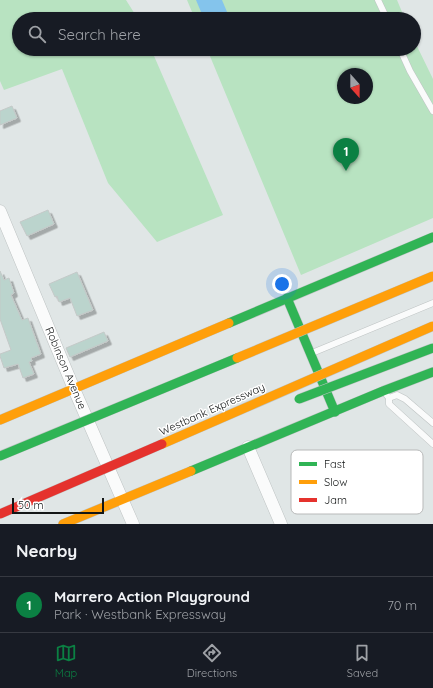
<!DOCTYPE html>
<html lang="en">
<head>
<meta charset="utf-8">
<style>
  body { margin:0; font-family:Quicksand,sans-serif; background:#20242c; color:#f1f3f6 }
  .compass { position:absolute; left:337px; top:68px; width:36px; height:36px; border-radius:50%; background:#171b24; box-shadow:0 1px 3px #0004; rotate:159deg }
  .scale { position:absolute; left:12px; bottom:10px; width:92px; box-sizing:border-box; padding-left:4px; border:2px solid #131616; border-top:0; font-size:11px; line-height:14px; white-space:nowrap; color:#131616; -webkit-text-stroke:3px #fff; paint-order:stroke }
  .you { position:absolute; left:282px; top:284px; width:14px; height:14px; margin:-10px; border:3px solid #fff; border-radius:50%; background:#1a73e8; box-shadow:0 0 0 6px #1a73e833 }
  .badge { display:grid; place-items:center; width:26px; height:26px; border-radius:50%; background:#0b8043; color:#fff; font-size:13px; font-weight:700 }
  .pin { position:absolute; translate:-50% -33px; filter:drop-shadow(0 1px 2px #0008) }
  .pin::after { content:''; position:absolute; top:21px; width:14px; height:12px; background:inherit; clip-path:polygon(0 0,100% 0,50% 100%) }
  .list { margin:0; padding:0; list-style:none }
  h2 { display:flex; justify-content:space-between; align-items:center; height:52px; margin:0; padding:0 16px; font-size:17px }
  h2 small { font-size:13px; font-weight:400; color:#9ea1a6 }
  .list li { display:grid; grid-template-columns:26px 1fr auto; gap:12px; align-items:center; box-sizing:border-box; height:56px; padding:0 16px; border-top:1px solid #363941 }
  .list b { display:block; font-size:15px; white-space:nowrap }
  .list p { margin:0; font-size:13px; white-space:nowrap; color:#9ea1a6 }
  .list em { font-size:13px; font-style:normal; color:#9ea1a6 }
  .icon { flex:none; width:22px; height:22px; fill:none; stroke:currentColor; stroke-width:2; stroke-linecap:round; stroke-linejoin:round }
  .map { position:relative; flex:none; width:433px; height:524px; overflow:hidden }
  .search { position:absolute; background:#171b24; box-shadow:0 1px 3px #0004; left:12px; right:12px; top:12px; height:44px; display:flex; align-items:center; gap:10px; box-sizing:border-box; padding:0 14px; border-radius:22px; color:#9ea1a6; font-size:15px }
  .sheet { height:108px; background:#171b24 }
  nav { display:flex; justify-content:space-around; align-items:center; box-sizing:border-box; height:56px; border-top:1px solid #363941; background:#171b24; font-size:11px; color:#9ea1a6 }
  nav a { display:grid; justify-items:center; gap:2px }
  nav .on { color:#0b8043 }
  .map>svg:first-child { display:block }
  .green { fill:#b8e3c1; fill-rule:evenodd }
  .water { fill:#84c4ec }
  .building { fill:#bbd4cd; stroke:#c4c9c8; filter:url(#shadow) }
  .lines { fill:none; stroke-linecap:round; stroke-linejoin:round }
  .lane-casing { stroke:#bec3c3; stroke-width:7 }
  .street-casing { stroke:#bec3c3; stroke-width:13 }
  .fast-casing { stroke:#bec3c3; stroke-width:10 }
  .slow-casing { stroke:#bec3c3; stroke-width:10 }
  .lane { stroke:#fafbfb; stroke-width:6 }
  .street { stroke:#fafbfb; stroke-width:12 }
  .fast { stroke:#30b455; stroke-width:9 }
  .slow { stroke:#ff9f0a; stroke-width:9 }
  .fast-bridge-casing { stroke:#bec3c3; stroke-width:10; stroke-linecap:butt }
  .slow-bridge-casing { stroke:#bec3c3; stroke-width:10; stroke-linecap:butt }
  .jam-bridge-casing { stroke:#bec3c3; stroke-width:10; stroke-linecap:butt }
  .fast-bridge { stroke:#30b455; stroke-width:9 }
  .slow-bridge { stroke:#ff9f0a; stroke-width:9 }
  .jam-bridge { stroke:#e5322d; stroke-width:9 }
  .labels { text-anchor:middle; stroke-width:3; stroke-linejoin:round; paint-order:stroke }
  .street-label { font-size:11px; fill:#131616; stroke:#fff }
  .key { fill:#fff; stroke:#b8b9b9; stroke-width:1 }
  .key-label { font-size:11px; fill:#131616 }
</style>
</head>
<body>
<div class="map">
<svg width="433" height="524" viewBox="0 0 433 524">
  <defs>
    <filter id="shadow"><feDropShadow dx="3.5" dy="3.5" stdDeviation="0" flood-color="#0004"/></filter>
  </defs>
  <rect width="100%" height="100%" fill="#e0e6e6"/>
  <g class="green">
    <path d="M 0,0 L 126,0 L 138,19 L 19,19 L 19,49 L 151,49 L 223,215 L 157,242 L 108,183 L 62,69 L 4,90 L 0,81 Z"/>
    <path d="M 187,0 L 397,0 L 405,19 L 195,19 Z"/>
    <path d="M 414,40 L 433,79 L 433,218 L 301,275 L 207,49 L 414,49 ZM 343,74 L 367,74 L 367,98 L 343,98 Z"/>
  </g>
  <path class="water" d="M 196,0 L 222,0 L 230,19 L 204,19 Z"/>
  <g class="building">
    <path d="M 12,106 L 17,118 L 0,125 L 0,111 Z"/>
    <path d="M 48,210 L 54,224 L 27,236 L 20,222 Z"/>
    <path d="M 0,271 L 4,280 L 9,278 L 14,293 L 11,295 L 22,320 L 28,318 L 41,354 L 31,358 L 32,361 L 29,362 L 34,374 L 23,378 L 18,364 L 4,368 L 0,356 L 0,354 L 11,350 L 0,319 Z"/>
    <path d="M 77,272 L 93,310 L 77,316 L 70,298 L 59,302 L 57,296 L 55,297 L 49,284 Z"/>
    <path d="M 104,332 L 108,341 L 70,357 L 66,348 Z"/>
  </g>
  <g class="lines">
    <g class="lane-casing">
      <g id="lane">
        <path d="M 378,0 L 387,19"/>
        <path d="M 400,49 L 410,71 L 433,111"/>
        <path d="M 312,353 L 433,303"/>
        <path d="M 385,393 L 389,398 L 389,404 L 433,444"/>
        <path d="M 389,398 L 397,395 L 405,399 L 433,423"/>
      </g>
    </g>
    <g class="street-casing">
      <g id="street">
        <path d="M 0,211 L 74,389 L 133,524"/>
        <path d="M 248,447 L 281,524"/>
      </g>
    </g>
    <g class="fast-casing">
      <g id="fast">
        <path d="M 287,298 L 335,412"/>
        <path d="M 229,323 L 433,237"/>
        <path d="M 191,471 L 383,391 L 433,372"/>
      </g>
    </g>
    <g class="slow-casing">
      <g id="slow">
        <path d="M 0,420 L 229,323"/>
        <path d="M 63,524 L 191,471"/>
      </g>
    </g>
    <use href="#lane" class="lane"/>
    <use href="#street" class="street"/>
    <use href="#fast" class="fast"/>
    <use href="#slow" class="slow"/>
    <g class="fast-bridge-casing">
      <g id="fast-bridge">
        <path d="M 299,399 L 433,348"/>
        <path d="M 0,456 L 237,358"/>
      </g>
    </g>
    <g class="slow-bridge-casing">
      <g id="slow-bridge">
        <path d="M 237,358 L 433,276"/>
        <path d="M 162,444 L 433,326"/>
      </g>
    </g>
    <g class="jam-bridge-casing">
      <path id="jam-bridge" d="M 0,514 L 162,444"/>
    </g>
    <use href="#fast-bridge" class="fast-bridge"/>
    <use href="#slow-bridge" class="slow-bridge"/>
    <use href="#jam-bridge" class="jam-bridge"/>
  </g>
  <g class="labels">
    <g class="street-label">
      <text transform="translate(66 368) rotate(67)" y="4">Robinson Avenue</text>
      <text transform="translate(212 409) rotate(-24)" y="4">Westbank Expressway</text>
    </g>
  </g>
  <rect x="291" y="450" width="132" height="64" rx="6" class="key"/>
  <rect x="299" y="462" width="18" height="4" fill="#30b455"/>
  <rect x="299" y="480" width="18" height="4" fill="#ff9f0a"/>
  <rect x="299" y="498" width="18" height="4" fill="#e5322d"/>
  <g class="key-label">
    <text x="324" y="468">Fast</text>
    <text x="324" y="486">Slow</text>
    <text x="324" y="504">Jam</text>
  </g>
</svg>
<svg class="compass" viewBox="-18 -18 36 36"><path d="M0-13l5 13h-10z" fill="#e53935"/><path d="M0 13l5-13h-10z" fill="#9ea1a6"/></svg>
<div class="scale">50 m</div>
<div class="you"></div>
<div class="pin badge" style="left:346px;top:171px">1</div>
<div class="search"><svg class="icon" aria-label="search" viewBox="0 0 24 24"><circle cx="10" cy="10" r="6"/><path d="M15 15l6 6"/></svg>Search here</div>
</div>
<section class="sheet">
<h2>Nearby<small></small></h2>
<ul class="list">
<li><span class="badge">1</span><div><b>Marrero Action Playground</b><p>Park · Westbank Expressway</p></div><em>70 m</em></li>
</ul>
</section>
<nav>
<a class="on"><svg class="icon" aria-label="map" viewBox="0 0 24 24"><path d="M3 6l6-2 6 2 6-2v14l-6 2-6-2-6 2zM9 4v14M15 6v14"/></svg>Map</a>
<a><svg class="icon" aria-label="directions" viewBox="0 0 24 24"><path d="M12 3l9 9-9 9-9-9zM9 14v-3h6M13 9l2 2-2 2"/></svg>Directions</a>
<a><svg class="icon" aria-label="saved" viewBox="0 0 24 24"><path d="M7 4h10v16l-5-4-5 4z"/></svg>Saved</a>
</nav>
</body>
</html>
